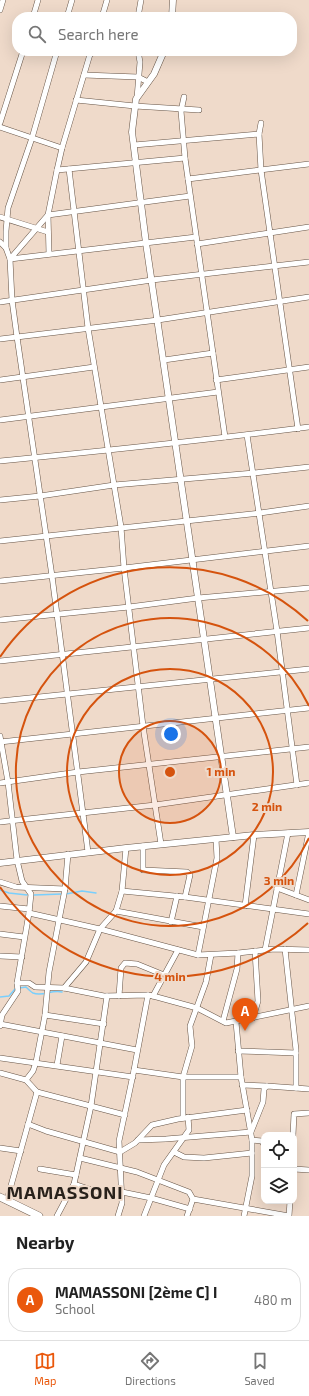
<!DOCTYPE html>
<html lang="en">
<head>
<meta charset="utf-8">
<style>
  body { margin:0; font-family:"Exo 2",sans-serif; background:#f6f6f6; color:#222 }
  .controls { position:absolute; right:12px; bottom:12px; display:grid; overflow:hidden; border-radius:8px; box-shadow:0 4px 16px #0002 }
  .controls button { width:36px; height:36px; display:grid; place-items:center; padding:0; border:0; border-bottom:1px solid #e0e0e0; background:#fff; color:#222; font:20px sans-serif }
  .you { position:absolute; left:171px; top:734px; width:14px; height:14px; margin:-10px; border:3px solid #fff; border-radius:50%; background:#1a73e8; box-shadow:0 0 0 6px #1a73e833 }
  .badge { display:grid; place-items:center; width:26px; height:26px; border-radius:50%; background:#ea580c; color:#fff; font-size:13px; font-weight:700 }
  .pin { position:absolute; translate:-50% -33px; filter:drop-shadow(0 1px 2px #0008) }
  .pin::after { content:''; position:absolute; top:21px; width:14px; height:12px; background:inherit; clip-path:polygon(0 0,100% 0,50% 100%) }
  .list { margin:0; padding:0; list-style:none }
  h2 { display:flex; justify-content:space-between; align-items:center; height:52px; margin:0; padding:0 16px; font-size:17px }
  h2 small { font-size:13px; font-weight:400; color:#767676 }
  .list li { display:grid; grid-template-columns:26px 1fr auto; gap:12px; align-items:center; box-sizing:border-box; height:64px; margin:0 8px 8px; padding:0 8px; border:1px solid #e0e0e0; border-radius:16px }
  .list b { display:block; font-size:15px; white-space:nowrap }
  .list p { margin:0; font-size:13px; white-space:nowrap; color:#767676 }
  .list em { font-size:13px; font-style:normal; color:#767676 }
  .icon { flex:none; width:22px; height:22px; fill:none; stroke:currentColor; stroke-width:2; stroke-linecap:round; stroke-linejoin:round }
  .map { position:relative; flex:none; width:309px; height:1216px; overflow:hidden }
  .search { position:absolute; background:#fff; box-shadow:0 4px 16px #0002; left:12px; right:12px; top:12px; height:44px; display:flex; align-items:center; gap:10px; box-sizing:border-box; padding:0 14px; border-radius:16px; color:#767676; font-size:15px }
  .sheet { height:124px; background:#fff }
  nav { display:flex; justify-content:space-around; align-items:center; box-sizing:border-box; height:56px; border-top:1px solid #e0e0e0; background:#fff; font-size:11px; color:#767676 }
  nav a { display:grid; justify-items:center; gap:2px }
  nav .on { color:#ea580c }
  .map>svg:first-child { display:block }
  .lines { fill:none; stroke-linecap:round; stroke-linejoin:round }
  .stream { stroke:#79cffd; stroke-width:1.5 }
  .minor-casing { stroke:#665446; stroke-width:6 }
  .tertiary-casing { stroke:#665446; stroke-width:7 }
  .secondary-casing { stroke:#665446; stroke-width:8 }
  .minor { stroke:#fff; stroke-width:5 }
  .tertiary { stroke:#fff; stroke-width:6 }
  .secondary { stroke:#fff; stroke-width:7 }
  .ring { fill:none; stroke:#d5530e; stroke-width:2 }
  .labels { text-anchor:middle; stroke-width:4; stroke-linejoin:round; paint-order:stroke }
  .district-label { font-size:18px; font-weight:bold; letter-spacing:1px; fill:#28211b; stroke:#efdaca }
  .centre { fill:#d5530e; stroke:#efdaca; stroke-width:2 }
  .ring-label { font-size:12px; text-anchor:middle; font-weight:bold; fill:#d5530e; stroke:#efdaca; stroke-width:4; stroke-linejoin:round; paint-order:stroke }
</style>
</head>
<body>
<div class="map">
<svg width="309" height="1216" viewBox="0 0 309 1216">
  <rect width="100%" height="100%" fill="#efdaca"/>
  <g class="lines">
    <g class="stream">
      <path d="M 0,890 L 9,893 L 27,895"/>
      <path d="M 66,894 L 82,891 L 96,893"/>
      <path d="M 34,895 L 62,894"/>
      <path d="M 19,988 L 26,987 C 28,989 31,992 33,993 C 43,997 52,989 62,992"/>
      <path d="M 0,997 L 9,996 L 15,989"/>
    </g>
    <g class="minor-casing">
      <g id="minor">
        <path d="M 0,10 L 3,0"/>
        <path d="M 33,17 L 38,0"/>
        <path d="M 67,17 L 72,0"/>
        <path d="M 102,17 L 107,0"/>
        <path d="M 138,17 L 141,0"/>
        <path d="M 81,51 L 91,54"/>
        <path d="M 84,75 L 138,77 L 148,82"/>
        <path d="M 184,97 L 181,111 L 185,158 L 225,437"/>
        <path d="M 137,98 L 140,62 L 138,51"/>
        <path d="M 76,100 L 135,106 L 199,110"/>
        <path d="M 0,123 L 23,51"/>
        <path d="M 261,123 L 259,134 L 261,170 L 298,429"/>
        <path d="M 0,127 L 62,148"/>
        <path d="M 134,145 L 259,134"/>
        <path d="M 69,169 L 88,328 L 121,527 L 124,568 L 143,726 L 161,844"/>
        <path d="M 57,170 L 185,158"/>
        <path d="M 188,179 L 309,164"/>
        <path d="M 0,217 L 48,232"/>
        <path d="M 0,242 L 6,248 L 10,259 L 196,237"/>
        <path d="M 197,244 L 309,227"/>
        <path d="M 6,248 L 6,231 L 8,208 L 32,138 L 57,51"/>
        <path d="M 49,254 L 48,215 L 57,170 L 62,148 L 91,51"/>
        <path d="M 0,302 L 152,280 L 309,262"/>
        <path d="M 0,339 L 158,320 L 309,297"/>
        <path d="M 164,360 L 213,353"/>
        <path d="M 0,380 L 94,367"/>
        <path d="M 216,380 L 309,367"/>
        <path d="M 0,420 L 218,392"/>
        <path d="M 247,435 L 277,631 L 297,785"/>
        <path d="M 0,461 C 103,451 206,440 309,427"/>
        <path d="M 0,500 L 40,496 L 114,485 L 254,473 L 309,467"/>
        <path d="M 0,541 L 260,513 L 309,506"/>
        <path d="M 0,581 L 124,568 L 309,546"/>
        <path d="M 0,620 L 129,607 L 198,598 L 309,588"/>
        <path d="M 0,661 L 309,628"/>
        <path d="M 0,701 L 309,669"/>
        <path d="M 0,736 L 8,782 L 17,860 L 22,881 L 31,894 L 29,913 L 17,983 L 29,983 L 35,987 L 64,988 L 104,996 L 148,995 L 153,996 L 197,1008 L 226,1023 L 309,1006"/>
        <path d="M 0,742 L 309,708"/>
        <path d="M 0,783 L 78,772 L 309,747"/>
        <path d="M 0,822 L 155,805 L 309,783"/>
        <path d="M 143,846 L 143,870 L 187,872 L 190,875 L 185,897"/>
        <path d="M 88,852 L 52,576 L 17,337 L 12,300 L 10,259 L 48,215 L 190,196"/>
        <path d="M 0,882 L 16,887 L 65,889"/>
        <path d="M 277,888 L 309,900"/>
        <path d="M 122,891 L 185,897 L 309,914"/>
        <path d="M 296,895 L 309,832"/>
        <path d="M 0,906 L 29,909"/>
        <path d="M 245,906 L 254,835"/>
        <path d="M 116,911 L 203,927"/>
        <path d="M 29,913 L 100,929 L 198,955 L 238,953 L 274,949 L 309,950"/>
        <path d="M 171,922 L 177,896"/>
        <path d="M 0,934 L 24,937"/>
        <path d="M 285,949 L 296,1050 L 296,1088"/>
        <path d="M 265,950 L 288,833"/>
        <path d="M 198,955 L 217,858 L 216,839"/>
        <path d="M 0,956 L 22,957"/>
        <path d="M 64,988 L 86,962 L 100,929 L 116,911 L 122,891 L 126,848"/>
        <path d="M 119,996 L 121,968 L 125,963 L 137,964 L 164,975"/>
        <path d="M 153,996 L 178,950"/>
        <path d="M 45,1015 L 104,1024"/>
        <path d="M 253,1018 L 258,1001 L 255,951"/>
        <path d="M 223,1021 L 237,969 L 238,953"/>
        <path d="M 236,1022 L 241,1077 L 252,1140 L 252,1176 L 244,1216"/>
        <path d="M 0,1024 L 137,1050"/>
        <path d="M 0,1026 L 2,1015 L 18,991 L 17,983"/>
        <path d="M 238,1051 L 296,1053"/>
        <path d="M 0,1058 L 133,1077"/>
        <path d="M 57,1065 L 62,1036"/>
        <path d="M 134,1070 L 183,1077 L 241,1077"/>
        <path d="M 0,1073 L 26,1080 L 37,1092 L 125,1115"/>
        <path d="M 26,1080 L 33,1071 L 36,1062 L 45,1015 L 49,972 L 65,889 L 68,854"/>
        <path d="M 242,1085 L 267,1086"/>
        <path d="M 183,1118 L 183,1077 L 192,1046 L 190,1026 L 206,982 L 211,955"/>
        <path d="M 28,1124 L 46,1131 L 120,1152 L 135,1143 L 152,1125 L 178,1119 L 247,1110"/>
        <path d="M 293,1135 L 294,1114 L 309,1113"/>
        <path d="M 138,1140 L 166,1139 L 251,1132 L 263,1102 L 264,1089 L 267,1086 L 309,1089"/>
        <path d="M 252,1140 L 262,1141 L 264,1145"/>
        <path d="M 0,1148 L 21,1151"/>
        <path d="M 174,1152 L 184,1157 L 204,1158 L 252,1153"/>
        <path d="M 80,1158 L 137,1172 L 189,1192 L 193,1199 L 289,1216 L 290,1201"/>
        <path d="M 40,1169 L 76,1175"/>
        <path d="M 294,1169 L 309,1170"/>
        <path d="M 74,1184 L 107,1195"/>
        <path d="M 122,1192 L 151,1198 L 190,1209"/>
        <path d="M 7,1200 L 37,1092"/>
        <path d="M 57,1216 L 74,1184 L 91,1106 L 107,996"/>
        <path d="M 118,1216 L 122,1203 L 119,1141 L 134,1070 L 148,995"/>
        <path d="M 144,1216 L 164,1165 L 189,1130 L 188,1117"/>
        <path d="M 187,1216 L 193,1199"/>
      </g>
    </g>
    <g class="tertiary-casing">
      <g id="tertiary">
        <path d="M 172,17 L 173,0"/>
        <path d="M 164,51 L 154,74 L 136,99 L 132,132 L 146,243 L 233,837"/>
        <path d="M 0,863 L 126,848 L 254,835 L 309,832"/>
      </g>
    </g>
    <g class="secondary-casing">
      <path id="secondary" d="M 0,1197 L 39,1216"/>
    </g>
    <use href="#minor" class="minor"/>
    <use href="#tertiary" class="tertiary"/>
    <use href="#secondary" class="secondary"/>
  </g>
  <circle cx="170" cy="772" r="51" fill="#d5530e" fill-opacity=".12"/>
  <g class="ring">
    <circle cx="170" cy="772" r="51"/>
    <circle cx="170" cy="772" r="103"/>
    <path d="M309 838A154 154 0 1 1 309 706"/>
    <path d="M308 923A205 205 0 0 1 0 887M0 657A205 205 0 0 1 308 621"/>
  </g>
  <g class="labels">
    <g class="district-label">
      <text x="65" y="1199">MAMASSONI</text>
    </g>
  </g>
  <circle cx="170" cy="772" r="6" class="centre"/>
  <g class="ring-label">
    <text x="221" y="776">1 min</text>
    <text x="267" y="811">2 min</text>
    <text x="279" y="885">3 min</text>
    <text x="170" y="981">4 min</text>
  </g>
</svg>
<div class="controls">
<button><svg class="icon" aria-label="locate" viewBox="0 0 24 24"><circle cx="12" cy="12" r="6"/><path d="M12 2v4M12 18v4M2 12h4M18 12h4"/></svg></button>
<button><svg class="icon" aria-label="layers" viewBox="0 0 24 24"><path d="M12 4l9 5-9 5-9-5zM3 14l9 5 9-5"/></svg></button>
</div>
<div class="you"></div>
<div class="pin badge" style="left:245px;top:1031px">A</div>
<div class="search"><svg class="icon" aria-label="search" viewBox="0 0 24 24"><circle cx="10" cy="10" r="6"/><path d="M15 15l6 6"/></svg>Search here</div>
</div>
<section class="sheet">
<h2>Nearby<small></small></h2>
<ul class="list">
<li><span class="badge">A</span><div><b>MAMASSONI [2ème C] I</b><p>School</p></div><em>480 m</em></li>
</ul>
</section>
<nav>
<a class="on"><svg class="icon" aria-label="map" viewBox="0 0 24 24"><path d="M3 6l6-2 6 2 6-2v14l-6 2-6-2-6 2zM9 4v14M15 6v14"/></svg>Map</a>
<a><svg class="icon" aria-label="directions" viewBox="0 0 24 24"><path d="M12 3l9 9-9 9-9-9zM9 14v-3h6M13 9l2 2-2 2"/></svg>Directions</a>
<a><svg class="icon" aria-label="saved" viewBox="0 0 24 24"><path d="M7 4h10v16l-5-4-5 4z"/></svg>Saved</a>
</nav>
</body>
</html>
